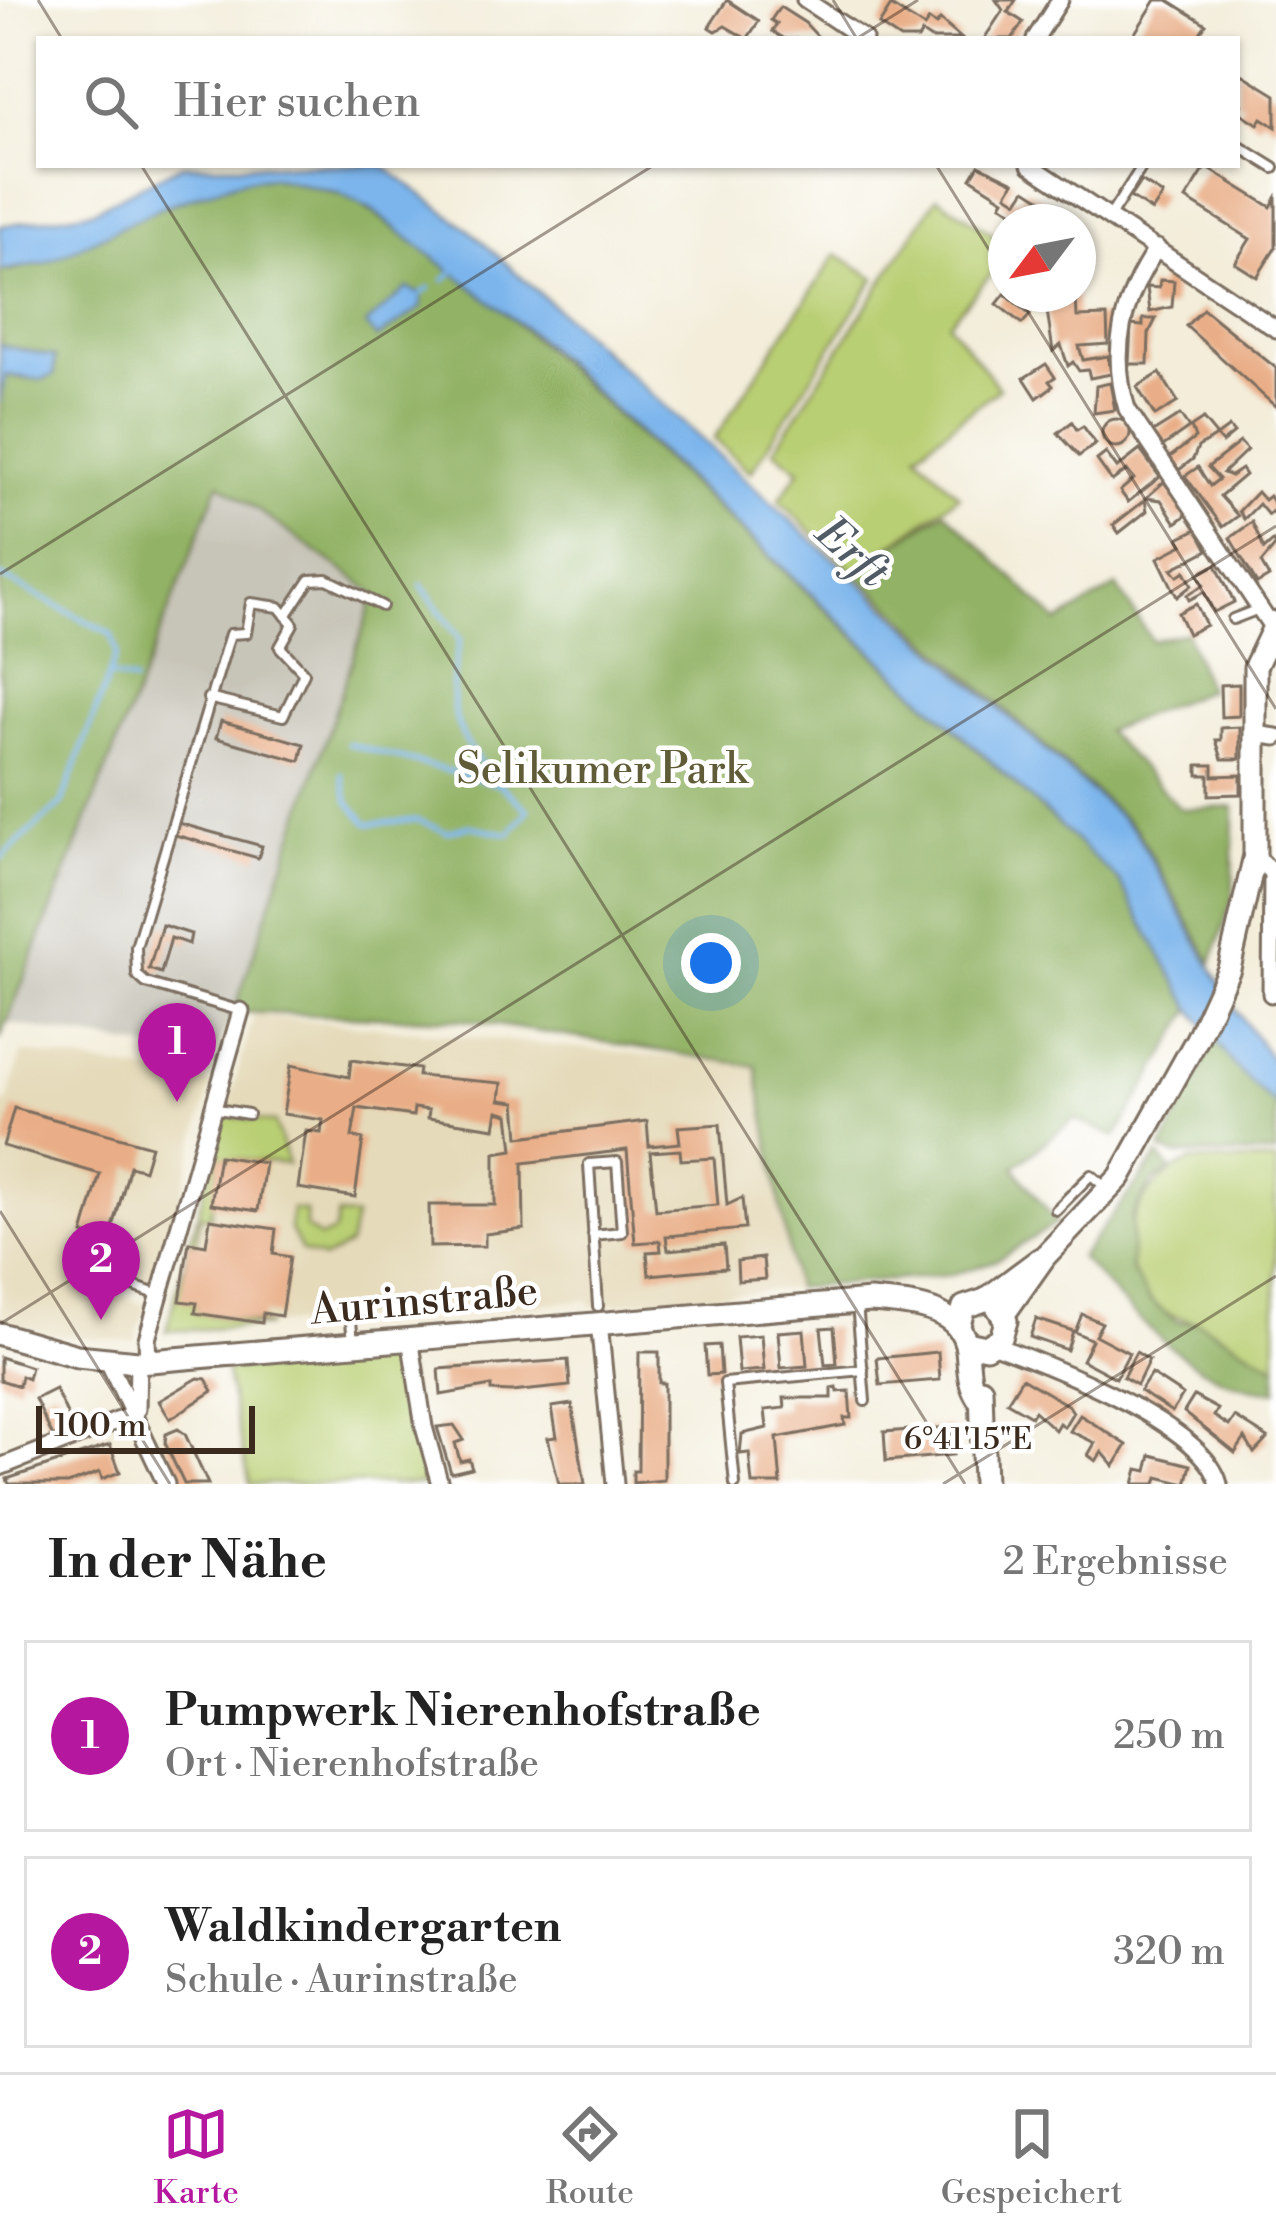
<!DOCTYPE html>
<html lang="de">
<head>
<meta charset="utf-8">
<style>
  body { margin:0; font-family:"Libre Bodoni",serif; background:#f6f6f6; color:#222 }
  .compass { position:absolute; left:988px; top:204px; width:108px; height:108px; border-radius:50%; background:#fff; box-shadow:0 3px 9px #0004; rotate:238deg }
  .scale { position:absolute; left:36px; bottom:30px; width:219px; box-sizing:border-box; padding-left:12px; border:6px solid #3b2a1e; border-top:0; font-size:33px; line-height:42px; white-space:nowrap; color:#3b2a1e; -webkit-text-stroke:9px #fff; paint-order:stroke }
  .you { position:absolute; left:711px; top:963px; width:42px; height:42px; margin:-30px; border:9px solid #fff; border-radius:50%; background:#1a73e8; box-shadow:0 0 0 18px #1a73e833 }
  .badge { display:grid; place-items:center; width:78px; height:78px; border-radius:50%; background:#b5179e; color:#fff; font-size:39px; font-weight:700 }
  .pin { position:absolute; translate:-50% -99px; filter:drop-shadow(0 3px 6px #0008) }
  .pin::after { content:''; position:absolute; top:63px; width:42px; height:36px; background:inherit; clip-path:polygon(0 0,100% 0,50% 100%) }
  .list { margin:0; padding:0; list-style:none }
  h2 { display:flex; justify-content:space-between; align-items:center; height:156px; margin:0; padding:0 48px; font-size:51px }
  h2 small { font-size:39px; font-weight:400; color:#767676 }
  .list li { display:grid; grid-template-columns:78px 1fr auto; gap:36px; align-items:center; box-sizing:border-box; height:192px; margin:0 24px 24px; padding:0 24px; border:3px solid #e0e0e0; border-radius:0px }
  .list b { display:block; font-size:45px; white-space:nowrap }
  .list p { margin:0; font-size:39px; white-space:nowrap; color:#767676 }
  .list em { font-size:39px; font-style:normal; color:#767676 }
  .icon { flex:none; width:66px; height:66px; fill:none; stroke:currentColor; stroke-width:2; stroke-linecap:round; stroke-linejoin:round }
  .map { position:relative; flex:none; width:1276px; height:1484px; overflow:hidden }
  .search { position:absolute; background:#fff; box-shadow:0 3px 9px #0004; left:36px; right:36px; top:36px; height:132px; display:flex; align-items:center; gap:30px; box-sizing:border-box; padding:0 42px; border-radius:0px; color:#767676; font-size:45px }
  .sheet { height:588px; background:#fff }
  nav { display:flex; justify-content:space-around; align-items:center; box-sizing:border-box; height:168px; border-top:3px solid #e0e0e0; background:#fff; font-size:33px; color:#767676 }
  nav a { display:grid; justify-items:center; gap:6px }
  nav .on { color:#b5179e }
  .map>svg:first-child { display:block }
  .built { fill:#e5daba }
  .industrial { fill:#c7c4b8 }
  .green { fill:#b9cf73; stroke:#7a7c48; stroke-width:3 }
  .forest { fill:#92b265; stroke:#666e42; stroke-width:3 }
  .water { fill:#7bb5ec; stroke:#5b7085; stroke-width:3 }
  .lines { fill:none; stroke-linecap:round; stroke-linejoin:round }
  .stream { stroke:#7bb5ec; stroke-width:4.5 }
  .building { fill:#e9ae87; fill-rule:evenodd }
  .lane-casing { stroke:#7b6e60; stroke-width:14 }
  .street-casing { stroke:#7b6e60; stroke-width:21 }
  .secondary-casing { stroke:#7b6e60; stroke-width:27 }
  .lane { stroke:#fff; stroke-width:8 }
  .street { stroke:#fff; stroke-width:15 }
  .secondary { stroke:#fff; stroke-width:21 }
  .ticks { fill:none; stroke:#3b2a1e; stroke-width:3; stroke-opacity:0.45 }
  .labels { text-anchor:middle; stroke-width:9; stroke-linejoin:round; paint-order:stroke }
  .park-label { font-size:42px; fill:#615c38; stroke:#fff }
  .street-label { font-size:42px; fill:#3b2a1e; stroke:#fff }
  .water-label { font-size:45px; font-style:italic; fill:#515b66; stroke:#fff }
  .ticks-label { font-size:30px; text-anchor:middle; fill:#3b2a1e; stroke:#fff; stroke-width:9; stroke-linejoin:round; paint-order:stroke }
</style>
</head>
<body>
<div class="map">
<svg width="1276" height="1484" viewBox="0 0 1276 1484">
  <rect width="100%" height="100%" fill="#fff"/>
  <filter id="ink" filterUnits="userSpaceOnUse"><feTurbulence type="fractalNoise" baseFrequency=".00833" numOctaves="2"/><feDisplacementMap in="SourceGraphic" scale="24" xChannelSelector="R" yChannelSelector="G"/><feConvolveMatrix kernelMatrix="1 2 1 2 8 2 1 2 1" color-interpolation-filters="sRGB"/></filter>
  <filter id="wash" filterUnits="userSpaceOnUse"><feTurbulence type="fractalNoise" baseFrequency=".004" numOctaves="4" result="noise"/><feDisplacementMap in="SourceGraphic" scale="48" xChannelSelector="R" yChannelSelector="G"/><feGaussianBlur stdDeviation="2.7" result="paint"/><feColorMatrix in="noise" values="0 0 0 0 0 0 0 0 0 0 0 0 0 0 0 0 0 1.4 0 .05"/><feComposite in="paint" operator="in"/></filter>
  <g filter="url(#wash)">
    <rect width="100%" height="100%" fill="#f3edda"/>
    <g class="built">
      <path d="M 254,1015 L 757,1066 L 795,1288 L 590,1306 L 589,1300 L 357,1318 L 356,1312 L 344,1311 L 342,1321 L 166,1331 Z"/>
      <path d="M 22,1052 L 211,1083 L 157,1287 L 124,1278 L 119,1295 L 147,1305 L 134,1341 L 58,1336 L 0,1321 L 0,1102 L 7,1103 Z"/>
    </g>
    <path class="industrial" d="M 219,483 L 375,592 L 234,1012 L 212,1059 L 6,1023 Z"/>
    <g class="green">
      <path d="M 937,197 L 1006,243 L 1006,258 L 948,323 L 999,388 L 917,453 L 959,496 L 854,572 L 779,500 L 800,470 L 774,450 Z"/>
      <path d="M 836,254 L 875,278 L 751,472 L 714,439 Z"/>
      <path d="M 224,1116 L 275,1123 L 288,1164 L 219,1157 L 210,1217 L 200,1216 L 196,1243 L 190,1242 L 181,1300 L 197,1303 L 196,1313 L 268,1326 L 166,1331 Z"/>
      <path d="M 1192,1161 L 1276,1161 L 1276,1366 C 1250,1354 1228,1336 1202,1324 C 1183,1316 1170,1320 1153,1303 C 1103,1255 1135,1183 1192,1161 Z"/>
      <path d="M 292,1209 L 306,1211 L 306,1228 L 320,1238 L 334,1232 L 338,1215 L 355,1217 L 349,1245 L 324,1259 L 302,1251 L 290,1230 Z"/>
      <path d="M 401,1355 L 431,1484 L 250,1484 L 225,1369 Z"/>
    </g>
    <g class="forest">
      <path d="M 270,177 L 352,197 L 484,293 L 1119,881 L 1192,1009 L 1116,1137 L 1074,1119 L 1014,1167 L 1057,1223 L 995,1261 L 951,1275 L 795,1288 L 756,1066 L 466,1020 L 234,1012 L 375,593 L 219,483 L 0,1040 L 0,403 L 5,375 L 26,379 L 55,357 L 0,345 L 0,271 L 13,271 L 162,207 L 243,180 Z"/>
      <path d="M 945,511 L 1058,622 L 1117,586 L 1152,641 L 1186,632 L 1208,690 L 1106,731 L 1181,809 L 1234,807 L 1233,897 L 1212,963 L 1137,830 L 854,572 Z"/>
      <path d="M 1215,1041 L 1276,1106 L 1276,1154 L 1175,1155 L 1161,1150 Z"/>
      <path d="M 1158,1156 L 1171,1170 L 1153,1181 L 1132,1216 L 1131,1270 L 1150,1301 L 1177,1322 L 1198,1322 L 1276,1366 L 1276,1391 C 1196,1391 1131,1311 1080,1257 Z"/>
    </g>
    <g class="water">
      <path d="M 182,165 L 382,165 L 466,227 L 1135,831 L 1233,1006 L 1276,1065 L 1276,1106 L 1236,1068 L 1192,1009 L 1119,881 L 534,335 L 371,209 L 336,192 L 271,177 L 243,180 L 162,207 L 46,263 L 0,271 L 0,226 L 92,211 Z"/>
      <path d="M 407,288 L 421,294 L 422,307 L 377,338 L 366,325 Z"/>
      <path d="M 0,345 L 55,357 L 54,375 L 42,380 L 6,375 L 0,403 Z"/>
    </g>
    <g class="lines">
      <g class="stream">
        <path d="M 444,280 L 458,268"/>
        <path d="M 421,294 L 429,288"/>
        <path d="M 0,576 L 111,634 L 117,653 L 62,803 L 0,859"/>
        <path d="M 421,585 L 460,639 C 444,708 452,733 499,784"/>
        <path d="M 111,676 L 134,682"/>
        <path d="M 342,774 L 348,801 L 368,824 L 417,820 L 447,832 L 469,826 L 509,834 L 528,810 L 500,785 L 348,744"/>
      </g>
    </g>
    <g id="blocks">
      <g class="building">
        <path d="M 727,0 L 759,21 L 747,39 L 725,26 L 716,31 L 709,27 Z"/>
        <path d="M 996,0 L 1016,0 L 1008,12 L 1023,22 L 1012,39 L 984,39 L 1003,10 Z"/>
        <path d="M 1156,0 L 1168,0 L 1206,24 L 1196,39 L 1133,36 Z"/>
        <path d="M 891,6 L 924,27 L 929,20 L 936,25 L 940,20 L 962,39 L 931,39 L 922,33 L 918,39 L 900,39 L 879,25 Z"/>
        <path d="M 780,7 L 805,23 L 820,39 L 785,39 L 772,31 L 777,24 L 771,20 Z"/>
        <path d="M 1237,71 L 1276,95 L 1276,127 L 1262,118 L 1258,124 L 1238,111 L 1242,104 L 1237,101 Z"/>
        <path d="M 979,165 L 1014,182 L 1007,194 L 1018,201 L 1026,189 L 1062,212 L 1056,222 L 1028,222 L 1001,204 L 1004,199 L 971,178 Z"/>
        <path d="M 1206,167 L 1271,207 L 1276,198 L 1276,247 L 1257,277 L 1235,263 L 1250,239 L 1186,199 Z"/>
        <path d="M 1141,181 L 1163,195 L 1152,211 L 1130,197 Z"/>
        <path d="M 1160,280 L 1174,281 L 1172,307 L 1150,312 L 1147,287 L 1159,288 Z"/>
        <path d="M 1005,294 L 1030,315 L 1022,324 L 997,304 Z"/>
        <path d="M 1076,296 L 1077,317 L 1107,316 L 1108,344 L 1079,346 L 1083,360 L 1108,356 L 1111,374 L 1090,378 L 1088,370 L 1079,371 L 1073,362 L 1068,366 L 1061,345 L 1053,351 L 1045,297 Z"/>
        <path d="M 1203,309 L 1276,368 L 1276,407 L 1186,326 Z"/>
        <path d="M 1143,319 L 1156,319 L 1149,333 L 1148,364 L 1129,364 L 1131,325 L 1143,326 Z"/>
        <path d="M 1046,364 L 1055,377 L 1049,381 L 1053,386 L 1037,398 L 1024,378 Z"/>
        <path d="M 1160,373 L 1178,402 L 1155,416 L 1137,387 Z"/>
        <path d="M 1110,383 L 1115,410 L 1094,413 L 1096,386 Z"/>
        <path d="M 1180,415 L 1189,428 L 1163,446 L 1153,432 Z"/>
        <path d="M 1203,419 L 1217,436 L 1229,427 L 1234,433 L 1222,443 L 1216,436 L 1198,447 L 1193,459 L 1179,470 L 1170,457 L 1195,438 L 1191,427 Z"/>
        <circle cx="1116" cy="433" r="14"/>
        <path d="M 1072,422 L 1077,430 L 1083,426 L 1096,444 L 1079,456 L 1058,433 Z"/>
        <path d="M 1240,442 L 1247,450 L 1223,473 L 1231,476 L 1241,469 L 1245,475 L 1220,496 L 1238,516 L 1223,527 L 1185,476 L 1198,467 L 1210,486 L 1219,479 L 1208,467 Z"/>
        <path d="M 1140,450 L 1160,477 L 1128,502 L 1120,491 L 1134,479 L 1127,470 L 1112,481 L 1097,460 L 1106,453 L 1117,468 Z"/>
        <path d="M 1164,482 L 1188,514 L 1176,523 L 1161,500 L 1146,498 Z"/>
        <path d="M 1257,492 L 1264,500 L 1269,496 L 1276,508 L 1268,515 L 1259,504 L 1244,519 L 1239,511 Z"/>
        <path d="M 1145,500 L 1147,511 L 1119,533 L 1113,525 Z"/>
        <path d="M 1252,522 L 1264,549 L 1273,541 L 1276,545 L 1261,563 L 1269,577 L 1257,584 L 1230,538 Z"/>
        <path d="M 1197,529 L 1208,550 L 1172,569 L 1178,576 L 1185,571 L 1192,585 L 1177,597 L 1158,558 L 1183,545 L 1179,538 Z"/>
        <path d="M 1216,565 L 1234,602 L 1214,612 L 1204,592 L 1189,600 L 1187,595 L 1204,585 L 1198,574 Z"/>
        <path d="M 1196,604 L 1206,625 L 1188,634 L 1178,613 Z"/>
        <path d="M 1239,684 L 1239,716 L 1221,717 L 1220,685 Z"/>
        <path d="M 221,721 L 304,744 L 300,761 L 216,738 Z"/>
        <path d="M 1240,727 L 1240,759 L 1222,759 L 1216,740 L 1221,740 L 1221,728 Z"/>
        <path d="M 1198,765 L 1213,765 L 1213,776 L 1241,775 L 1241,794 L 1209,795 L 1209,775 L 1198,775 Z"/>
        <path d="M 178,823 L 262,846 L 258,858 L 175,835 Z"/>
        <path d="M 162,925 L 191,934 L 189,944 L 171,938 L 161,973 L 149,969 Z"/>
        <path d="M 351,1060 L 419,1069 L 418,1076 L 502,1083 L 500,1100 L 516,1102 L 519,1137 L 647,1121 L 649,1146 L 680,1143 L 678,1127 L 720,1124 L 727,1205 L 742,1198 L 745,1229 L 666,1236 L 668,1250 L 724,1245 L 726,1268 L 649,1275 L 647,1252 L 661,1251 L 660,1241 L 635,1243 L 627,1150 L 523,1163 L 524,1229 L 485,1234 L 485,1246 L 430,1247 L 429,1205 L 495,1205 L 495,1153 L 513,1150 L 509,1114 L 498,1111 L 495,1128 L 428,1118 L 429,1110 L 414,1108 L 413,1116 L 357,1108 L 352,1137 L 363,1139 L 355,1197 L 298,1188 L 306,1131 L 321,1133 L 323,1120 L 283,1114 L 291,1065 L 349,1077 ZM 680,1150 L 681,1160 L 714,1158 L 718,1205 L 656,1210 L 650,1152 Z"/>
        <path d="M 14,1108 L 151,1146 L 144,1170 L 130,1166 L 109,1242 L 83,1234 L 100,1174 L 3,1146 Z"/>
        <path d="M 219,1156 L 265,1163 L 258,1211 L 211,1204 Z"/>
        <path d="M 210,1219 L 276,1229 L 273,1254 L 290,1257 L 281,1316 L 263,1313 L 262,1323 L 195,1313 L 197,1303 L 180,1301 L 189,1242 L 206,1245 Z"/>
        <path d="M 763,1258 L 765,1279 L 738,1281 L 737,1261 Z"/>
        <path d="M 1082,1314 L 1102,1323 L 1095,1335 L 1129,1353 L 1116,1378 L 1082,1360 L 1092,1340 L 1075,1332 Z"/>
        <path d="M 1036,1319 L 1073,1331 L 1067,1350 L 1030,1337 Z"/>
        <path d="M 834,1327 L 837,1364 L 825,1365 L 821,1328 Z"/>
        <path d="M 804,1330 L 807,1366 L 781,1368 L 778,1332 Z"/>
        <path d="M 761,1335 L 764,1370 L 739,1372 L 736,1337 Z"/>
        <path d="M 719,1345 L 721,1374 L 707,1375 L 705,1346 Z"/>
        <path d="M 639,1352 L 659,1352 L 659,1383 L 664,1383 L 664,1480 L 633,1483 L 633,1471 L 638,1471 Z"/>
        <path d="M 938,1352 L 940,1380 L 880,1385 L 877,1358 Z"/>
        <path d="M 1136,1352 L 1149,1360 L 1137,1385 L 1123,1377 Z"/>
        <path d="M 0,1357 L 31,1367 L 28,1379 L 21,1376 L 19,1386 L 0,1380 Z"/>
        <path d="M 568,1360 L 570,1386 L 511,1392 L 491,1391 L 491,1386 L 441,1395 L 439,1369 Z"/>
        <path d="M 1151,1374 L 1183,1395 L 1172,1412 L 1140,1391 Z"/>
        <path d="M 198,1378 L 206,1379 L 213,1391 L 170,1419 L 159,1401 Z"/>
        <path d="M 1022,1378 L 1069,1406 L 1073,1412 L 1064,1427 L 1059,1423 L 1055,1430 L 1034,1411 L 1031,1416 L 1007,1402 Z"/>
        <path d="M 837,1387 L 838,1392 L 849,1391 L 851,1418 L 844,1418 L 845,1425 L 777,1438 L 781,1484 L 752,1484 L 749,1453 L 740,1454 L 742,1434 L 767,1428 L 765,1410 L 785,1408 L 784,1398 L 832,1398 L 832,1388 Z"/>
        <path d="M 55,1389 L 74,1429 L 54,1439 L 35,1399 Z"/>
        <path d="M 1194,1396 L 1218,1409 L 1214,1416 L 1229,1426 L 1235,1417 L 1268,1438 L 1254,1453 L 1245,1438 L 1235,1453 L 1184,1412 Z"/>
        <path d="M 572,1404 L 585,1484 L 559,1484 L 548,1438 L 557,1437 L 552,1407 Z"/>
        <path d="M 1080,1415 L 1127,1445 L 1114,1466 L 1102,1452 L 1096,1461 L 1088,1455 L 1095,1443 L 1070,1431 Z"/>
        <path d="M 454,1425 L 464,1440 L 455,1443 L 460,1461 L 469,1459 L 472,1468 L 451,1473 L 437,1427 Z"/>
        <path d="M 951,1427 L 953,1455 L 886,1461 L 884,1432 Z"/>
        <path d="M 178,1429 L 185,1434 L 208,1484 L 184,1484 L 165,1443 L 166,1434 Z"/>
        <path d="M 110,1445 L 120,1472 L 102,1479 L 100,1472 L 68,1484 L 9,1484 L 7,1479 Z"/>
        <path d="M 1151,1455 L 1191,1465 L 1186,1484 L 1158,1477 L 1156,1484 L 1134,1484 L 1138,1469 L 1147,1471 Z"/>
      </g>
    </g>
  </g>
  <g filter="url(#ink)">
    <use href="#blocks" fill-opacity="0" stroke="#7b6e60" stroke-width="3"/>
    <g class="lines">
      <g class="lane-casing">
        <g id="lane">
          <path d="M 1237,145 L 1274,168"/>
          <path d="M 1110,216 L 1143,165"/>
          <path d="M 286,616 L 310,580 L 327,579 L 382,606"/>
          <path d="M 1233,619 L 1259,609"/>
          <path d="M 208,698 L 283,716 L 304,673 L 280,647 L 293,624 L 279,607 L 251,603 L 246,633 L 230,634 L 136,947 L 137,975 L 146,983 L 241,1011"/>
          <path d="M 211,1108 L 248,1114"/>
          <path d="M 1056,1210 L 1091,1175 L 1104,1186"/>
          <path d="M 593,1235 L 622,1232 L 617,1162 L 589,1164 L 598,1306"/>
          <path d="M 122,1282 L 159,1295"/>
          <path d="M 857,1303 L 865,1401"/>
          <path d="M 350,1311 L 353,1342"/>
          <path d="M 735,1484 L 725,1383 L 863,1370"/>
        </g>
      </g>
      <g class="street-casing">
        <g id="street">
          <path d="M 805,0 L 864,39"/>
          <path d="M 1035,39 L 1060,0"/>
          <path d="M 1030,165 L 1276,329"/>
          <path d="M 1157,248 C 1123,298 1109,349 1127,409 L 1272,627"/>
          <path d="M 1255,734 L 1276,737"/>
          <path d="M 1255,855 L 1272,873 L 1271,994"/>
          <path d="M 599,1322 L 615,1484"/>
          <path d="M 410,1338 L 424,1427 L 440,1484"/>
          <path d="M 994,1345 C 1048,1365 1204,1424 1219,1484"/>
          <path d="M 108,1361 L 166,1484"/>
          <path d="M 148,1361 L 147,1339 L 241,1011"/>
          <path d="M 132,1415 L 137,1409 L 138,1362"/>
          <path d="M 0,1467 L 132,1415"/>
        </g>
      </g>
      <g class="secondary-casing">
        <g id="secondary">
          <path d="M 1004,1314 L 1045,1256 L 1120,1177 L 1197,1039 L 1229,969 L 1255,855 L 1255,667 L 1276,623"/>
          <path d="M 958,1328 L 964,1307 L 985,1300 L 1040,1259"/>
          <path d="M 0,1334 L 77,1356 L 138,1362 L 870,1301 C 905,1304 962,1305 967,1350 C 969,1368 968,1383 978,1398"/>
          <path d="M 967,1343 L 986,1347 L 1001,1338 L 1006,1321 L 996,1305"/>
          <path d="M 981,1389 L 984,1484"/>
        </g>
      </g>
      <use href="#lane" class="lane"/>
      <use href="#street" class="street"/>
      <use href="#secondary" class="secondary"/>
    </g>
  </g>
  <path class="ticks" d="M 38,0 L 62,39M 833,0 L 857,39M 856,39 L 918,0M 141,165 L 965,1484M 936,165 L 1006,277M 1017,294 L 1276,709M 0,574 L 654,165M 0,1211 L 170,1484M 0,1324 L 1276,526M 943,1484 L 1276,1276"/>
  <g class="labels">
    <g class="park-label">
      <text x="602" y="783">Selikumer Park</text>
    </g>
    <g class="street-label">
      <text transform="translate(424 1299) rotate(-5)" y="15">Aurinstraße</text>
    </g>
    <g class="water-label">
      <text transform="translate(854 551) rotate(42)" y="16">Erft</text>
    </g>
  </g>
  <g class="ticks-label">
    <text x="968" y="1449">6°41'15"E</text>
  </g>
</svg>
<svg class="compass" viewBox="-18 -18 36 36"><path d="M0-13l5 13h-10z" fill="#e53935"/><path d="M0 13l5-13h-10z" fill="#767676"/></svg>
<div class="scale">100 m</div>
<div class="you"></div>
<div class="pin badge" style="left:177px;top:1102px">1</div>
<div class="pin badge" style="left:101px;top:1320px">2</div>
<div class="search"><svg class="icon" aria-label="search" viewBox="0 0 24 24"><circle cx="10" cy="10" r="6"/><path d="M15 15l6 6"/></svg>Hier suchen</div>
</div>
<section class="sheet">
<h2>In der Nähe<small>2 Ergebnisse</small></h2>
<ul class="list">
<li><span class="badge">1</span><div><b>Pumpwerk Nierenhofstraße</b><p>Ort · Nierenhofstraße</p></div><em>250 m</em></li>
<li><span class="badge">2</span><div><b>Waldkindergarten</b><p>Schule · Aurinstraße</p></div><em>320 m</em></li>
</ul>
</section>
<nav>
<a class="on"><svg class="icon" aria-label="map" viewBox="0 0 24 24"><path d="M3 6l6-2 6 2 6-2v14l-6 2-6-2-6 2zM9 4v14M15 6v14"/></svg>Karte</a>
<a><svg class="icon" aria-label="directions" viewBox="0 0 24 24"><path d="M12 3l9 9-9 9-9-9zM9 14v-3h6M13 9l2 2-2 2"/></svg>Route</a>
<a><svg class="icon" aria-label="saved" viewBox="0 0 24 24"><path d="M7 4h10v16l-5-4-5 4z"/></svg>Gespeichert</a>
</nav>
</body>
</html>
